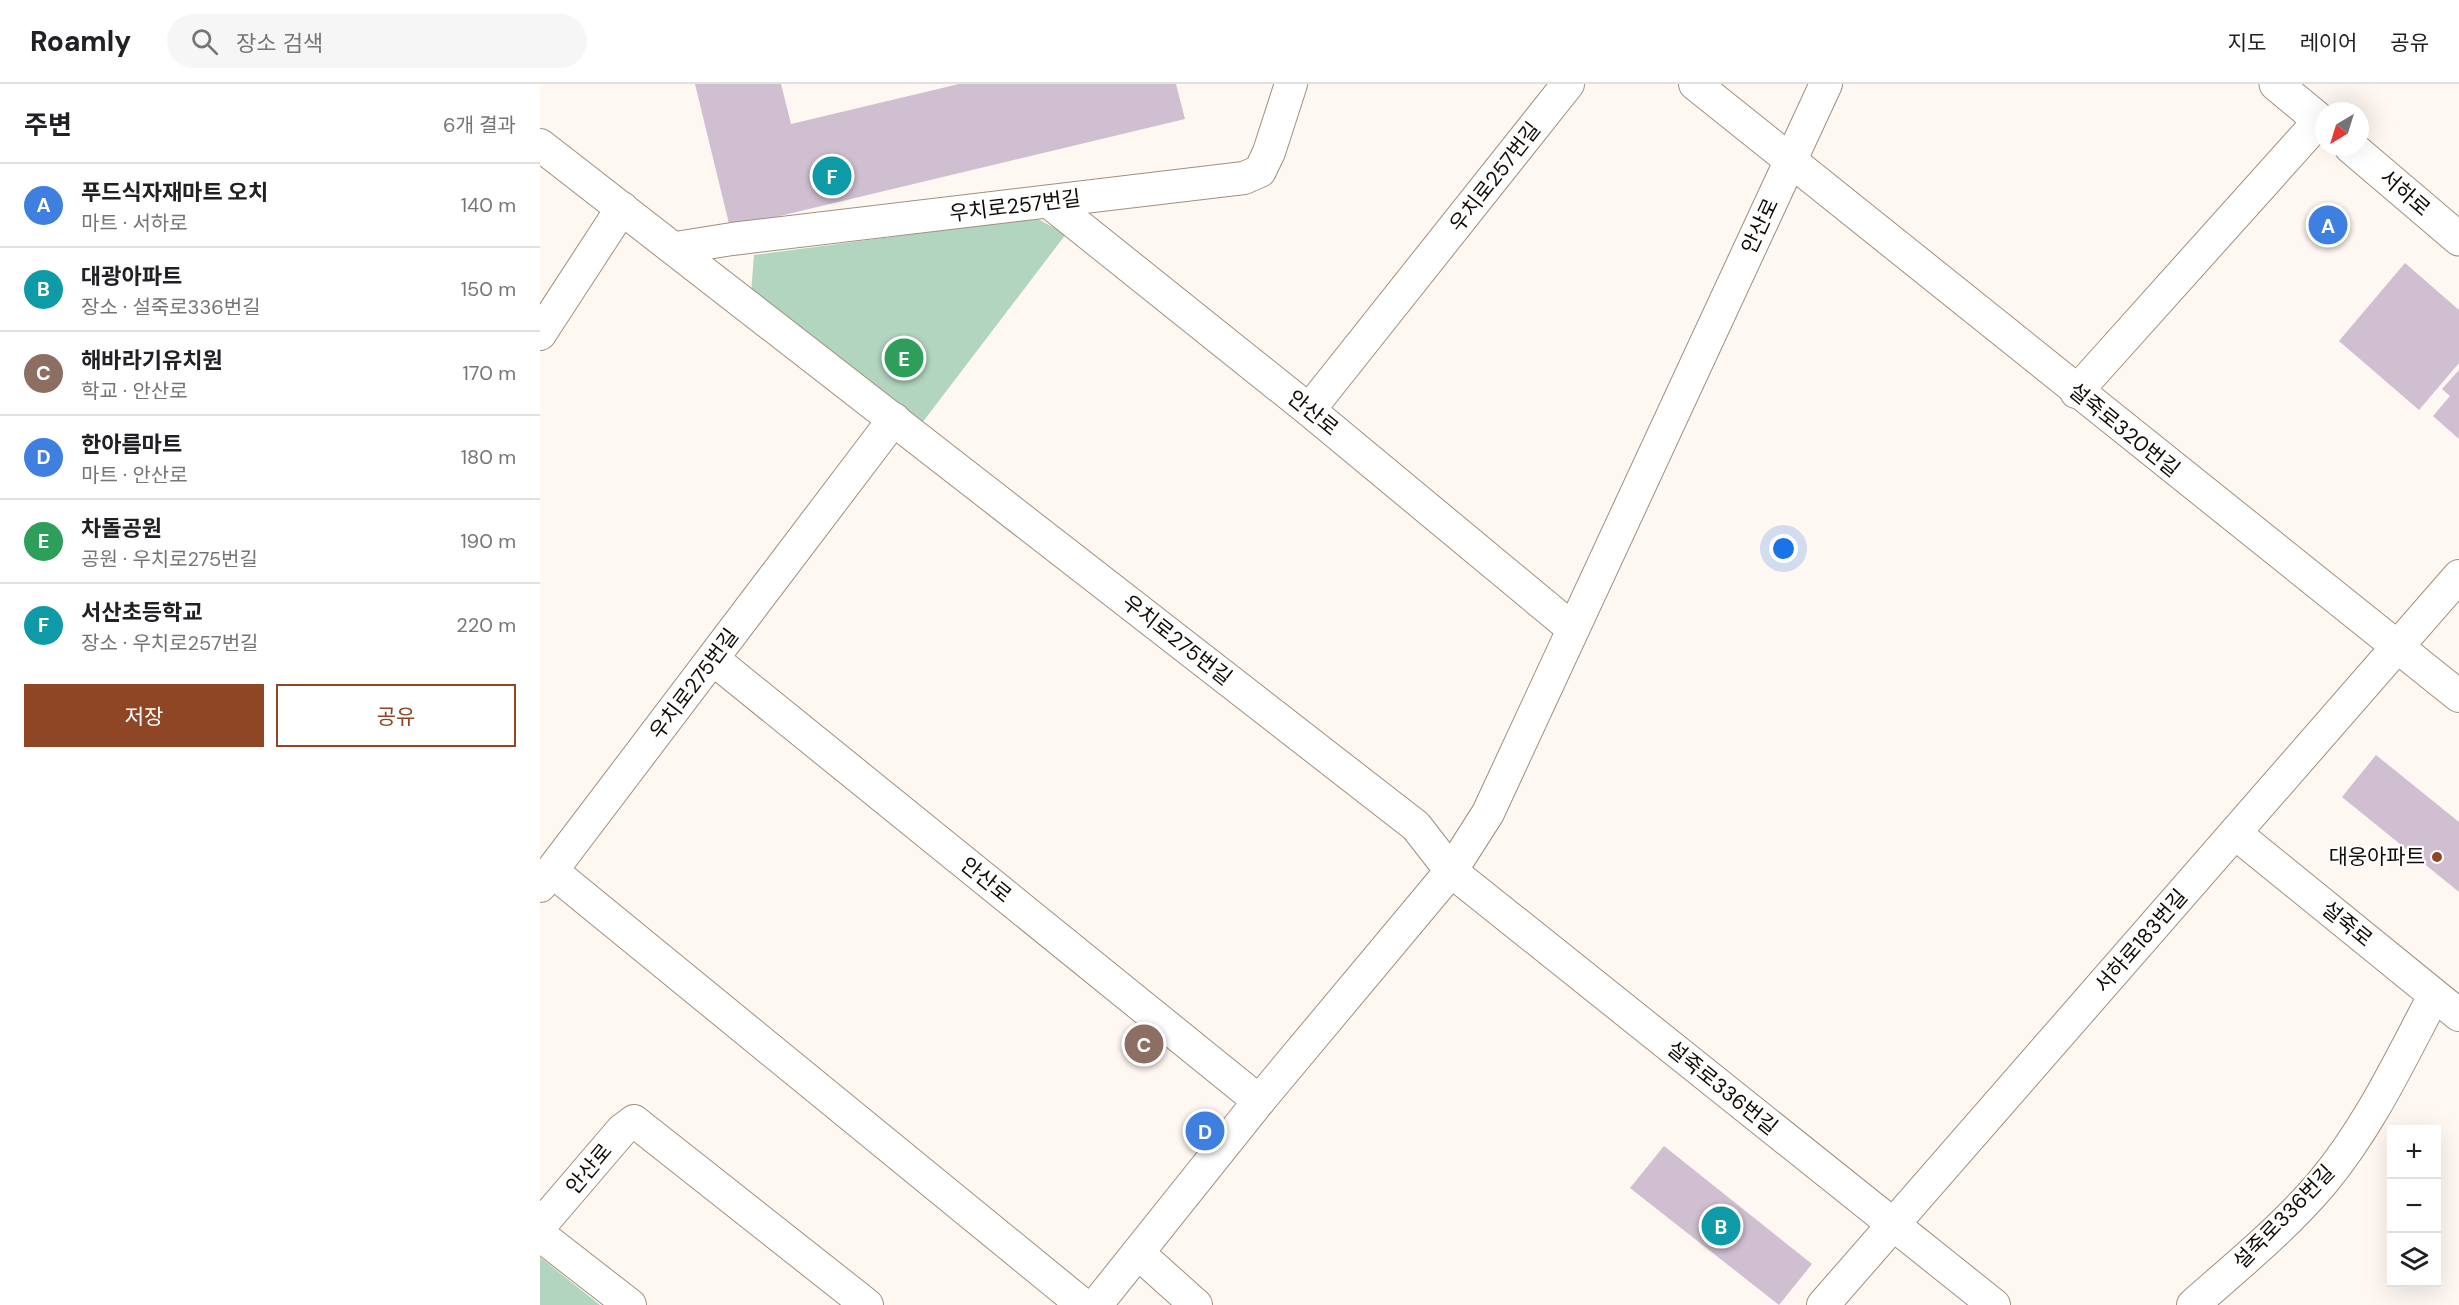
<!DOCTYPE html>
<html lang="ko">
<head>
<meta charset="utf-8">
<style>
  body { margin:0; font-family:"DM Sans","Noto Sans KR",sans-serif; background:#f6f6f6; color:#202124 }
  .controls { position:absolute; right:18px; bottom:18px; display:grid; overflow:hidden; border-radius:0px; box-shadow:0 6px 24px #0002 }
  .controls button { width:54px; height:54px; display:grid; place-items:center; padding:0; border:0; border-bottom:2px solid #e0e0e0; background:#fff; color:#202124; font:30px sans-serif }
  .compass { position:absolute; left:1775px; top:18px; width:54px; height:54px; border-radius:50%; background:#fff; box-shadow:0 6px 24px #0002; rotate:218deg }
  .you { position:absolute; left:1244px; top:465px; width:21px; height:21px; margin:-15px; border:4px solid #fff; border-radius:50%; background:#1a73e8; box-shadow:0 0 0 9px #1a73e833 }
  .badge { display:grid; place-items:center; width:39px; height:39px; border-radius:50%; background:#8e4625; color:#fff; font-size:20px; font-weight:700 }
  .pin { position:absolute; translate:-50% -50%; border:3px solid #fff; box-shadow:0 2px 6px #0006 }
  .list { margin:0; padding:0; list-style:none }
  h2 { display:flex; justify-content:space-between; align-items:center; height:78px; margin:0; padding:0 24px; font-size:26px }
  h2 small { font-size:20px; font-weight:400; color:#757577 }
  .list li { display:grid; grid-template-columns:39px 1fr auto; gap:18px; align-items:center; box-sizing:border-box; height:84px; padding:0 24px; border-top:2px solid #e0e0e0 }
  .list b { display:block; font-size:22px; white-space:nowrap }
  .list p { margin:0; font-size:20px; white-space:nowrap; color:#757577 }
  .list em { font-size:20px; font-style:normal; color:#757577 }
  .actions { display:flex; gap:12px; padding:18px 24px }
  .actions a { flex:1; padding:14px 0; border:2px solid #8e4625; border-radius:0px; text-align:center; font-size:21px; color:#8e4625 }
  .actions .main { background:#8e4625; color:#fff }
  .icon { flex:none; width:33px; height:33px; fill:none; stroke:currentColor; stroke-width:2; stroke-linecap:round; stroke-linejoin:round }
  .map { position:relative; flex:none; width:1919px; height:1221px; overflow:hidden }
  header { display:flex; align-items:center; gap:36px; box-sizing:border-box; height:84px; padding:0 30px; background:#fff; border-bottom:2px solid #e0e0e0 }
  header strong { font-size:28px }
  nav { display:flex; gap:33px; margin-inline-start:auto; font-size:21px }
  .search { width:420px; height:54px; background:#f6f6f6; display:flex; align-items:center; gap:15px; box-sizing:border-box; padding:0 21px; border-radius:33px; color:#757577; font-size:22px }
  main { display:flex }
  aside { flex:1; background:#fff }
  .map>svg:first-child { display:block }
  .green { fill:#b1d5be }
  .building { fill:#d0bfd0 }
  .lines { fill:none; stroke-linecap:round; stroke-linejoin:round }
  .street-casing { stroke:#a08f80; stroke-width:34 }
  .secondary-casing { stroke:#a08f80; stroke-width:35 }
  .street { stroke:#fff; stroke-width:32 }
  .secondary { stroke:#fff; stroke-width:33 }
  .poi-dot { fill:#8e4625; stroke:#fff; stroke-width:2 }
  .labels { text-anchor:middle; stroke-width:4.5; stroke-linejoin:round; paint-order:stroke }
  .street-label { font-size:21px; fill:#110b06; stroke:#fff }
  .poi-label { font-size:21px; fill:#110b06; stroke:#fff; text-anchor:end }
</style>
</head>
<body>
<header>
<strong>Roamly</strong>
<div class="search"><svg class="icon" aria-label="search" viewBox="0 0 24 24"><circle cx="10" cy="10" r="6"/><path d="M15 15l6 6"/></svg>장소 검색</div>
<nav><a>지도</a><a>레이어</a><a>공유</a></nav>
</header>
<main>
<aside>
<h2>주변<small>6개 결과</small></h2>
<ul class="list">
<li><span class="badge" style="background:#3f7fe0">A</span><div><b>푸드식자재마트 오치</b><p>마트 · 서하로</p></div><em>140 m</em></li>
<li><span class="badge" style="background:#0f9aa8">B</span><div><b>대광아파트</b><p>장소 · 설죽로336번길</p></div><em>150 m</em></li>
<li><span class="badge" style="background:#8d6e63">C</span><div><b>해바라기유치원</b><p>학교 · 안산로</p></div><em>170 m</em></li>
<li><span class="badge" style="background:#3f7fe0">D</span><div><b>한아름마트</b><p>마트 · 안산로</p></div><em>180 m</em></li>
<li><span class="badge" style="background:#2e9e5b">E</span><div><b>차돌공원</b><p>공원 · 우치로275번길</p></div><em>190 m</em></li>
<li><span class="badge" style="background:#0f9aa8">F</span><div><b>서산초등학교</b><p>장소 · 우치로257번길</p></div><em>220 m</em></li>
</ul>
<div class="actions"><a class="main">저장</a><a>공유</a></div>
</aside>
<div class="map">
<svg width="1919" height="1221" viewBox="0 0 1919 1221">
  <rect width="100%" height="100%" fill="#fff7f1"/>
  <g class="green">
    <path d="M 496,134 L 526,150 L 382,339 L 211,209 L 214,171 Z"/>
    <path d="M 0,1173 L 60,1221 L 0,1221 Z"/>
  </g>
  <g class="building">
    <path d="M 155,0 L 241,0 L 251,40 L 419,0 L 636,0 L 645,35 L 190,144 Z"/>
    <path d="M 1865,179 L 1919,226 L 1919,279 L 1879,326 L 1799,257 Z"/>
    <path d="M 1919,286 L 1919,355 L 1893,332 L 1910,312 L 1902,305 Z"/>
    <path d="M 1836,671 L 1919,738 L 1919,808 L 1802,713 Z"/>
    <path d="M 1124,1062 L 1272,1180 L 1239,1221 L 1090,1104 Z"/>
  </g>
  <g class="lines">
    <g class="street-casing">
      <g id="street">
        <path d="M 1155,0 L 1919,612"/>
        <path d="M 0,61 L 876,742 L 911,787 L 1454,1221"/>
        <path d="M 509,118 L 769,326 L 1033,545"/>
        <path d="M 136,164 L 192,155 L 704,94 L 720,87 L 729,68 L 751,0"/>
        <path d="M 0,250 L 82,124"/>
        <path d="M 1536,308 L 1780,36"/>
        <path d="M 769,326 L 1028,0"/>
        <path d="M 173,575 L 719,1017"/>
        <path d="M 1695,749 L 1919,931"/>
        <path d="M 12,787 L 543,1221"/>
        <path d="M 0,802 L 354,335"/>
        <path d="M 0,1142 L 82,1046 L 94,1037 L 327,1221"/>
        <path d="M 0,1151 L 90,1221"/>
        <path d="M 598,1169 L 656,1221"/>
        <path d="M 556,1221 L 719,1017 L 911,787 L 948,729 L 1286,0"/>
        <path d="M 1283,1221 L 1919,492"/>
        <path d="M 1653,1221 C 1697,1182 1744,1144 1782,1099 C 1829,1043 1860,976 1894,912"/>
      </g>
    </g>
    <g class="secondary-casing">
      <g id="secondary">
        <path d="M 1736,0 L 1784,40"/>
        <path d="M 1811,63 L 1919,155"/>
      </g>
    </g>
    <use href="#street" class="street"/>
    <use href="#secondary" class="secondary"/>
  </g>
  <circle class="poi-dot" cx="1897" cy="773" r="6"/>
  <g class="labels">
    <g class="street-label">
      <text transform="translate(955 93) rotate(-52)" y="7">우치로257번길</text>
      <text transform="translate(1865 109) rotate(41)" y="7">서하로</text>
      <text transform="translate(475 122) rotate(-7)" y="7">우치로257번길</text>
      <text transform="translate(1220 142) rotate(-65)" y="7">안산로</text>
      <text transform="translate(773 329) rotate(39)" y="7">안산로</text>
      <text transform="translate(1584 346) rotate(39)" y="7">설죽로320번길</text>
      <text transform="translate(637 556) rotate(38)" y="7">우치로275번길</text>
      <text transform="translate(154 600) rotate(-53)" y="7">우치로275번길</text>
      <text transform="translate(446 796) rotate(39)" y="7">안산로</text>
      <text transform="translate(1807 840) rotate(39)" y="7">설죽로</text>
      <text transform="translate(1601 857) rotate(-49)" y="7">서하로183번길</text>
      <text transform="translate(1182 1004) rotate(39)" y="7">설죽로336번길</text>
      <text transform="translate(49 1085) rotate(-50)" y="7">안산로</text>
      <text transform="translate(1744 1133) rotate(-46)" y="7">설죽로336번길</text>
    </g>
    <g class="poi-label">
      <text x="1885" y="780">대웅아파트</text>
    </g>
  </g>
</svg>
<div class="controls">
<button>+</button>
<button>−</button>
<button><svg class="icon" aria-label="layers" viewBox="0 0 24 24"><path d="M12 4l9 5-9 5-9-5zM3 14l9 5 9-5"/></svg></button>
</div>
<svg class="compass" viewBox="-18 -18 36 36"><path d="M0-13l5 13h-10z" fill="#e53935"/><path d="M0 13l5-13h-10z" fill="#757577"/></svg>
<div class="you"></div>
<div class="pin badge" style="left:1788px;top:141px;background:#3f7fe0">A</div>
<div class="pin badge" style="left:1181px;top:1142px;background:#0f9aa8">B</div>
<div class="pin badge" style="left:604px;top:960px;background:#8d6e63">C</div>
<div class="pin badge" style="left:665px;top:1047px;background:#3f7fe0">D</div>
<div class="pin badge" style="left:364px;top:274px;background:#2e9e5b">E</div>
<div class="pin badge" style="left:292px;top:92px;background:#0f9aa8">F</div>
</div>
</main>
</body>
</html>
